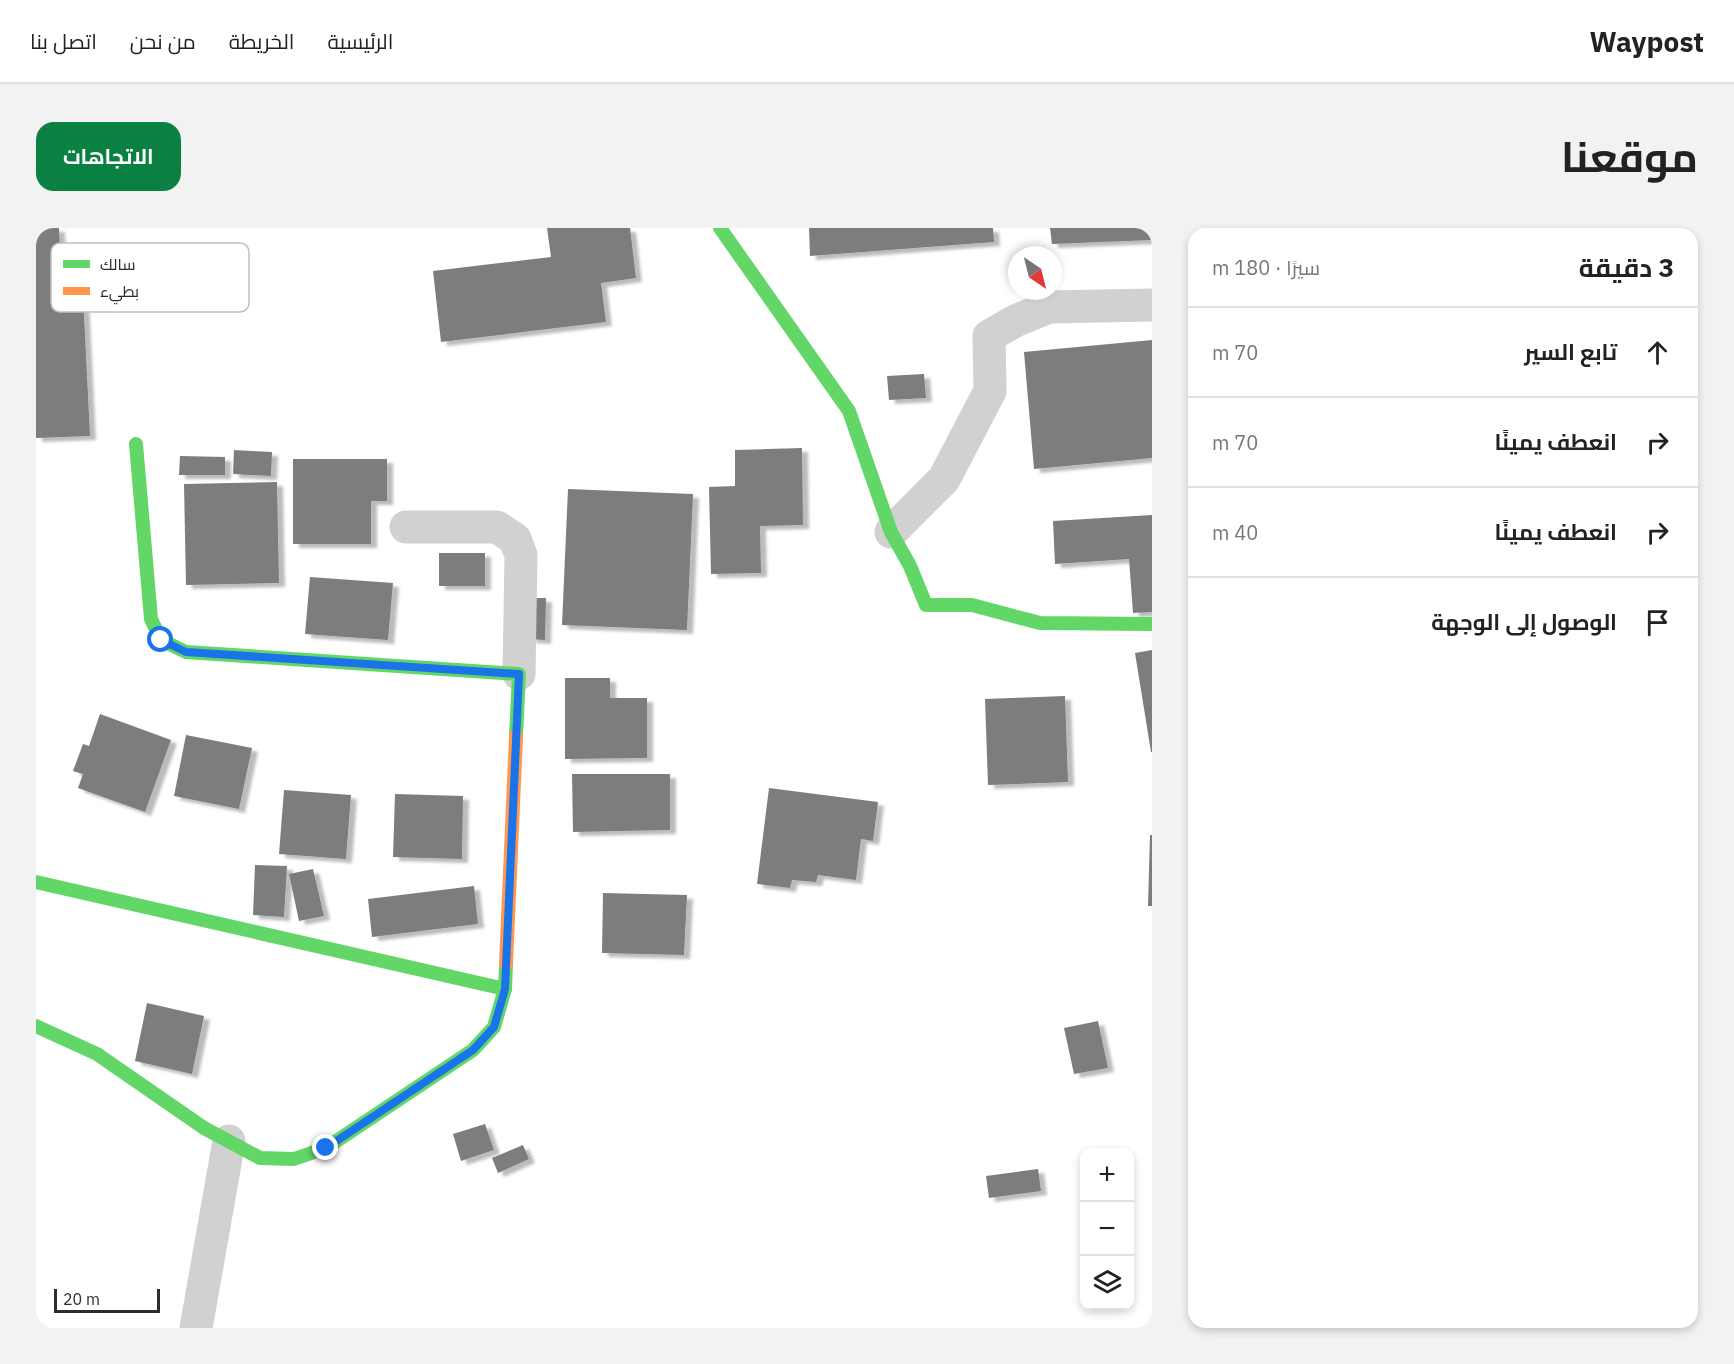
<!DOCTYPE html>
<html lang="ar">
<head>
<meta charset="utf-8">
<style>
  body { margin:0; font-family:"IBM Plex Sans",Cairo,sans-serif; background:#f2f2f2; color:#222; direction:rtl }
  .controls { position:absolute; right:18px; bottom:18px; display:grid; overflow:hidden; border-radius:12px; box-shadow:0 3px 9px #0003 }
  .controls button { width:54px; height:54px; display:grid; place-items:center; padding:0; border:0; border-bottom:2px solid #e0e0e0; background:#fff; color:#222; font:30px sans-serif }
  .compass { position:absolute; left:972px; top:18px; width:54px; height:54px; border-radius:50%; background:#fff; box-shadow:0 3px 9px #0003; rotate:145deg }
  .scale { position:absolute; left:18px; bottom:15px; width:106px; box-sizing:border-box; padding-left:6px; border:3px solid #2c2c2c; border-top:0; font-size:16px; line-height:21px; white-space:nowrap; color:#2c2c2c; -webkit-text-stroke:4px #fff; paint-order:stroke }
  .stop { position:absolute; width:18px; height:18px; margin:-14px; border:4px solid #1a73e8; border-radius:50%; background:#fff }
  .stop.end { background:#1a73e8; border-color:#fff; box-shadow:0 2px 6px #0008 }
  .list { margin:0; padding:0; list-style:none }
  h2 { display:flex; justify-content:space-between; align-items:center; height:78px; margin:0; padding:0 24px; font-size:26px }
  h2 small { font-size:20px; font-weight:400; color:#767676 }
  .list li { display:grid; grid-template-columns:39px 1fr auto; gap:18px; align-items:center; box-sizing:border-box; height:90px; padding:0 24px; border-top:2px solid #e0e0e0 }
  .list b { display:block; font-size:22px; white-space:nowrap }
  .list em { font-size:20px; font-style:normal; color:#767676 }
  .icon { flex:none; width:33px; height:33px; fill:none; stroke:currentColor; stroke-width:2; stroke-linecap:round; stroke-linejoin:round }
  .map { position:relative; flex:none; width:1116px; height:1100px; overflow:hidden; direction:ltr; border-radius:18px }
  header { display:flex; align-items:center; gap:36px; box-sizing:border-box; height:84px; padding:0 30px; background:#fff; border-bottom:2px solid #e0e0e0 }
  header strong { font-size:28px }
  nav { display:flex; gap:33px; margin-inline-start:auto; font-size:21px }
  .intro { display:flex; align-items:center; justify-content:space-between; box-sizing:border-box; height:144px; padding:0 36px }
  h1 { margin:0; font-size:42px }
  .button { padding:15px 27px; border-radius:18px; background:#0b8043; color:#fff; font-size:21px; font-weight:700 }
  main { display:flex; gap:36px; padding:0 36px }
  aside { flex:1; background:#fff; border-radius:18px; box-shadow:0 3px 9px #0003 }
  .map>svg:first-child { display:block }
  .building { fill:#7d7d7d; filter:url(#shadow) }
  .lines { fill:none; stroke-linecap:round; stroke-linejoin:round }
  .street { stroke:#d1d1d1; stroke-width:33 }
  .fast { stroke:#63d668; stroke-width:14 }
  .slow { stroke:#ff974d; stroke-width:14 }
  .route { stroke:#1a73e8; stroke-width:8 }
  .key { fill:#fff; stroke:#c0c0c0; stroke-width:1.5 }
  .key-label { font-size:16px; fill:#2c2c2c }
</style>
</head>
<body>
<header>
<strong>Waypost</strong>
<nav><a>الرئيسية</a><a>الخريطة</a><a>من نحن</a><a>اتصل بنا</a></nav>
</header>
<div class="intro"><h1>موقعنا</h1><a class="button">الاتجاهات</a></div>
<main>
<aside>
<h2>3 دقيقة<small>سيرًا · 180 m</small></h2>
<ul class="list">
<li><svg class="icon" aria-label="ahead" viewBox="0 0 24 24"><path d="M12 20V5M6 11l6-6 6 6"/></svg><div><b>تابع السير</b></div><em>70 m</em></li>
<li><svg class="icon" aria-label="right" viewBox="0 0 24 24"><path d="M7 20v-9h11M14 6l5 5-5 5"/></svg><div><b>انعطف يمينًا</b></div><em>70 m</em></li>
<li><svg class="icon" aria-label="right" viewBox="0 0 24 24"><path d="M7 20v-9h11M14 6l5 5-5 5"/></svg><div><b>انعطف يمينًا</b></div><em>40 m</em></li>
<li><svg class="icon" aria-label="arrive" viewBox="0 0 24 24"><path d="M6 21V4h12l-3 4 3 4H6"/></svg><div><b>الوصول إلى الوجهة</b></div></li>
</ul>
</aside>
<div class="map">
<svg width="1116" height="1100" viewBox="0 0 1116 1100">
  <defs>
    <filter id="shadow"><feDropShadow dx="6" dy="4" stdDeviation="1.5" flood-color="#0004"/></filter>
  </defs>
  <rect width="100%" height="100%" fill="#fff"/>
  <g class="building">
    <path d="M 0,0 L 23,0 L 26,69 L 47,67 L 54,208 L 0,210 Z"/>
    <path d="M 511,0 L 594,0 L 600,50 L 565,55 L 570,94 L 405,114 L 397,43 L 515,29 Z"/>
    <path d="M 773,0 L 957,0 L 958,14 L 774,28 Z"/>
    <path d="M 1014,0 L 1116,0 L 1116,12 L 1016,16 Z"/>
    <path d="M 1116,112 L 1116,230 L 998,241 L 988,124 Z"/>
    <path d="M 888,146 L 890,170 L 853,172 L 851,148 Z"/>
    <path d="M 766,220 L 767,297 L 724,298 L 725,345 L 675,346 L 673,259 L 699,258 L 699,222 Z"/>
    <path d="M 198,222 L 236,224 L 235,248 L 197,246 Z"/>
    <path d="M 144,228 L 189,229 L 189,247 L 143,247 Z"/>
    <path d="M 257,231 L 351,231 L 351,273 L 335,273 L 335,316 L 257,316 Z"/>
    <path d="M 241,254 L 243,355 L 150,357 L 148,256 Z"/>
    <path d="M 532,261 L 657,266 L 651,402 L 526,397 Z"/>
    <path d="M 1116,287 L 1116,384 L 1097,385 L 1093,331 L 1019,336 L 1017,293 Z"/>
    <rect x="403" y="325" width="46" height="33"/>
    <path d="M 274,349 L 357,355 L 352,412 L 269,406 Z"/>
    <path d="M 495,370 L 510,370 L 509,412 L 494,411 Z"/>
    <path d="M 1116,422 L 1116,524 L 1115,524 L 1099,425 Z"/>
    <path d="M 529,450 L 574,450 L 574,470 L 611,470 L 611,530 L 529,531 Z"/>
    <path d="M 1029,468 L 1032,554 L 952,557 L 949,471 Z"/>
    <path d="M 64,486 L 135,512 L 109,584 L 42,560 L 47,546 L 37,543 L 47,516 L 53,518 Z"/>
    <path d="M 150,507 L 216,520 L 203,581 L 138,568 Z"/>
    <path d="M 536,546 L 634,546 L 634,602 L 537,604 Z"/>
    <path d="M 733,560 L 842,574 L 837,613 L 825,611 L 820,652 L 782,647 L 780,654 L 756,652 L 754,660 L 721,656 Z"/>
    <path d="M 248,562 L 315,567 L 310,631 L 243,626 Z"/>
    <path d="M 359,566 L 427,568 L 426,631 L 357,629 Z"/>
    <path d="M 1114,607 L 1116,607 L 1116,678 L 1112,678 Z"/>
    <path d="M 219,637 L 251,638 L 248,689 L 217,687 Z"/>
    <path d="M 277,641 L 288,688 L 263,693 L 253,646 Z"/>
    <path d="M 438,658 L 442,696 L 336,709 L 332,671 Z"/>
    <path d="M 567,665 L 651,667 L 648,727 L 566,725 Z"/>
    <path d="M 111,775 L 168,788 L 156,846 L 99,833 Z"/>
    <path d="M 1062,793 L 1072,840 L 1038,846 L 1028,800 Z"/>
    <path d="M 449,896 L 458,922 L 425,933 L 417,906 Z"/>
    <path d="M 487,917 L 493,931 L 462,945 L 456,930 Z"/>
    <path d="M 1002,941 L 1005,963 L 953,970 L 950,948 Z"/>
  </g>
  <g class="lines">
    <g class="street">
      <path d="M 370,299 L 461,299 L 479,311 L 485,327 L 483,446"/>
      <path d="M 855,304 L 908,251 L 954,163 L 953,108 L 979,93 L 1013,79 L 1116,77"/>
      <path d="M 160,1100 L 193,913"/>
    </g>
    <g class="fast">
      <path d="M 684,0 L 813,183 L 855,304 L 874,338 L 890,377 L 936,377 L 1004,395 L 1116,396"/>
      <path d="M 100,216 L 115,391 L 125,412 L 150,424 L 483,446 L 480,508"/>
      <path d="M 0,654 L 469,761"/>
      <path d="M 0,798 L 61,826 L 168,900 L 224,930 L 258,931 L 290,920 L 437,822 L 458,799 L 469,761 L 470,736"/>
    </g>
    <path class="slow" d="M 470,736 L 480,508"/>
  </g>
  <g class="lines">
    <path class="route" d="M 125,412 L 150,424 L 483,446 L 469,761 L 458,799 L 437,822 L 290,920"/>
  </g>
  <rect x="15" y="15" width="198" height="69" rx="9" class="key"/>
  <rect x="27" y="32" width="27" height="8" fill="#63d668"/>
  <rect x="27" y="59" width="27" height="8" fill="#ff974d"/>
  <g class="key-label">
    <text x="64" y="42">سالك</text>
    <text x="64" y="69">بطيء</text>
  </g>
</svg>
<div class="controls">
<button>+</button>
<button>−</button>
<button><svg class="icon" aria-label="layers" viewBox="0 0 24 24"><path d="M12 4l9 5-9 5-9-5zM3 14l9 5 9-5"/></svg></button>
</div>
<svg class="compass" viewBox="-18 -18 36 36"><path d="M0-13l5 13h-10z" fill="#e53935"/><path d="M0 13l5-13h-10z" fill="#767676"/></svg>
<div class="scale">20 m</div>
<div class="stop" style="left:125px;top:412px"></div>
<div class="stop end" style="left:290px;top:920px"></div>
</div>
</main>
</body>
</html>
